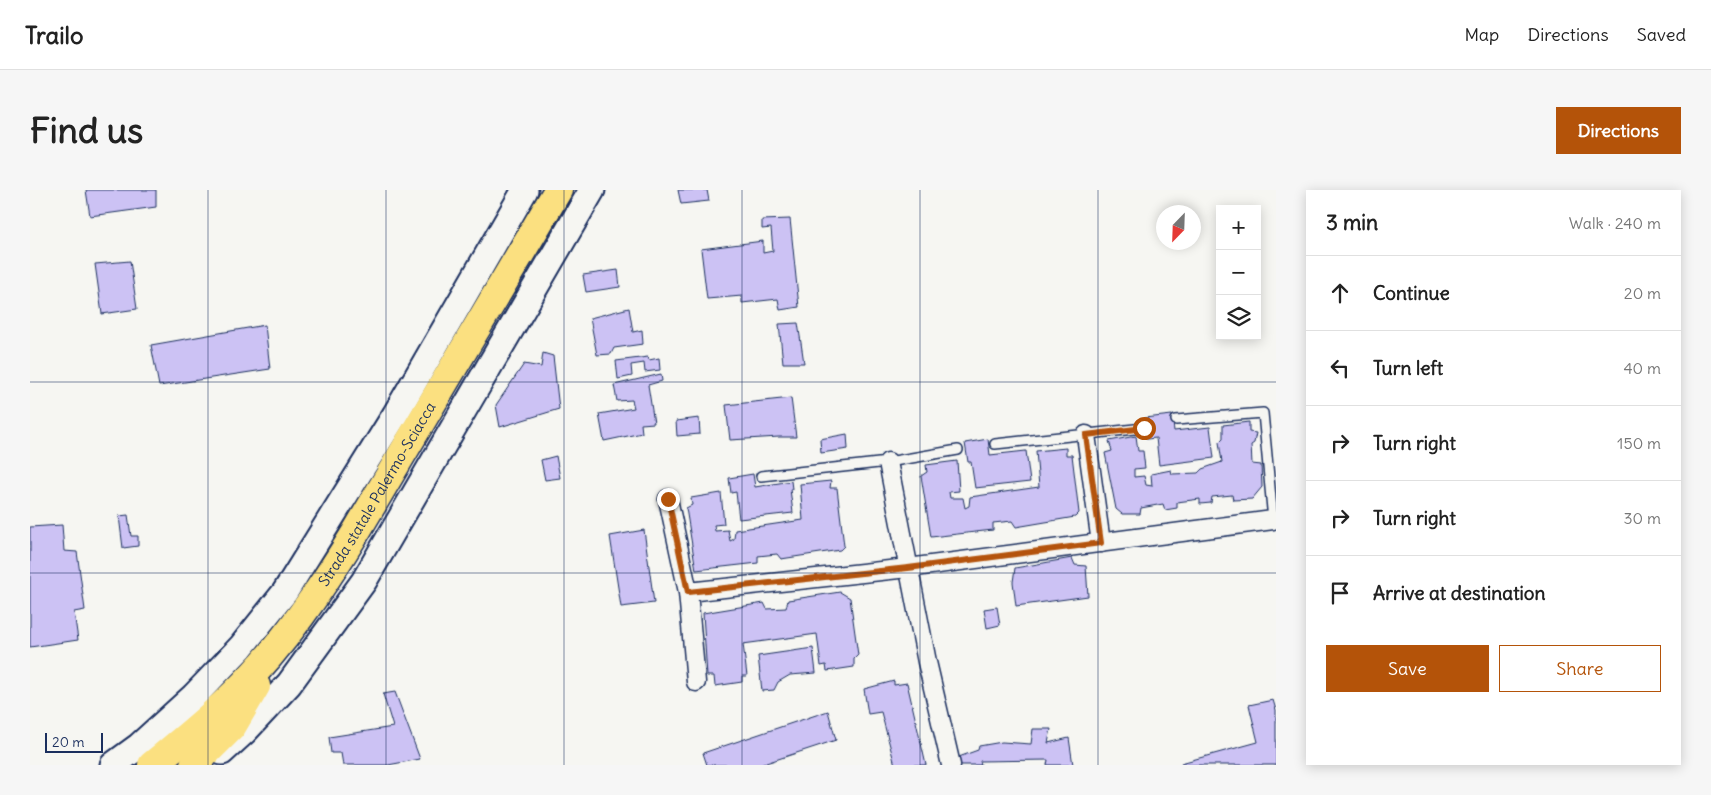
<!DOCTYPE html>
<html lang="en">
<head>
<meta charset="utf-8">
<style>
  body { margin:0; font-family:Delius,sans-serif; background:#f6f6f6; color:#222 }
  .controls { position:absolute; right:15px; top:15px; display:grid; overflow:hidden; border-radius:0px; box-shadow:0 2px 12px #0003 }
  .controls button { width:45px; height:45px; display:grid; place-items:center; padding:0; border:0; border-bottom:1px solid #e0e0e0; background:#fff; color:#222; font:25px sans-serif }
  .compass { position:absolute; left:1126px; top:15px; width:45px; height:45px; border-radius:50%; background:#fff; box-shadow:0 2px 12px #0003; rotate:203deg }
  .scale { position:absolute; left:15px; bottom:12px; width:58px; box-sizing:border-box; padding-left:5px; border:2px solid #1b2f5e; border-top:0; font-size:14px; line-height:18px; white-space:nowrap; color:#1b2f5e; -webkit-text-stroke:4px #f6f6f2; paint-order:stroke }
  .stop { position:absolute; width:15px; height:15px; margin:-11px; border:4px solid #b45309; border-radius:50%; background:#fff }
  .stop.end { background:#b45309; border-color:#fff; box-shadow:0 1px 5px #0008 }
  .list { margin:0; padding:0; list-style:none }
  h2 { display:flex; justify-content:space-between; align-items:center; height:65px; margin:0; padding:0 20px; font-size:21px }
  h2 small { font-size:16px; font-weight:400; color:#767676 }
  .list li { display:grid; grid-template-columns:32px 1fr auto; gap:15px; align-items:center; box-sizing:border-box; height:75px; padding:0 20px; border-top:1px solid #e0e0e0 }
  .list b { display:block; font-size:19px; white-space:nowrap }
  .list em { font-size:16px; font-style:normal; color:#767676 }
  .actions { display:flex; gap:10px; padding:15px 20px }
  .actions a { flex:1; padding:11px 0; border:1px solid #b45309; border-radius:0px; text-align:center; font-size:18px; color:#b45309 }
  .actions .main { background:#b45309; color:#fff }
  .icon { flex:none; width:28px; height:28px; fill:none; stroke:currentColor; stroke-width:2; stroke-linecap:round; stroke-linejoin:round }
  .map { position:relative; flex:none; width:1246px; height:575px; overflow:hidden; border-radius:0px }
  header { display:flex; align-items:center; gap:30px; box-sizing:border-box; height:70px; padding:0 25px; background:#fff; border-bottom:1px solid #e0e0e0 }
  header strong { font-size:24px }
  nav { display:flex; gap:28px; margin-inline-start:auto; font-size:18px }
  .intro { display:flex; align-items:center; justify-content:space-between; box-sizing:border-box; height:120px; padding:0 30px }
  h1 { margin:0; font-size:35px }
  .button { padding:12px 22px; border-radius:0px; background:#b45309; color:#fff; font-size:18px; font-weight:700 }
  main { display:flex; gap:30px; padding:0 30px }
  aside { flex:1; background:#fff; border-radius:0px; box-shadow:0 2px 12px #0003 }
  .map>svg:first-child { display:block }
  .building { fill:#ccc2f4; stroke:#1b2f5e }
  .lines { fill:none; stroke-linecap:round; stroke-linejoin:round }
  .lane-casing { stroke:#1b2f5e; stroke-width:12 }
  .street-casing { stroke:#1b2f5e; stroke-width:21 }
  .secondary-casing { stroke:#1b2f5e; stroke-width:29 }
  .primary-casing { stroke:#1b2f5e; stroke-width:31 }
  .lane { stroke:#f6f6f2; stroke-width:9 }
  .street { stroke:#f6f6f2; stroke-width:18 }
  .secondary { stroke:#f6f6f2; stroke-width:25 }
  .primary { stroke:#fbe080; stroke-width:28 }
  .route { stroke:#b45309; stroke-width:6 }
  .grid { fill:none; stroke:#1b2f5e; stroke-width:1; stroke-opacity:0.55 }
  .labels { text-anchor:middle; stroke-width:4; stroke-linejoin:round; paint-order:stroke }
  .street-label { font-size:15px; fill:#1b2f5e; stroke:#f6f6f2 }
</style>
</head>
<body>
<header>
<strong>Trailo</strong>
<nav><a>Map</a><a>Directions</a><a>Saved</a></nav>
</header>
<div class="intro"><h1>Find us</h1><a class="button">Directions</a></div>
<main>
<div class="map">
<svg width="1246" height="575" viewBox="0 0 1246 575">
  <rect width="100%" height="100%" fill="#f6f6f2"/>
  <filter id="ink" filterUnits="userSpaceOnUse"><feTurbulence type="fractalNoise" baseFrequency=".02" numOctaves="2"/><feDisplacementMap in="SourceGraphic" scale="10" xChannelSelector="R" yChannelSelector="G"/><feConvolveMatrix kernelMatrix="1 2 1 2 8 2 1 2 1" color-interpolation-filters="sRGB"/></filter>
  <g filter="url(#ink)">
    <g class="building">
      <path d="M 56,0 L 126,0 L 126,17 L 60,26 Z"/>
      <path d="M 648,0 L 677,0 L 679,11 L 651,14 Z"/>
      <path d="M 760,29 L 769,117 L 750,120 L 748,109 L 712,113 L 712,106 L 677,109 L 671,59 L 733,51 L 733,63 L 743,61 L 741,38 L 732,39 L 732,30 Z"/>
      <path d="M 100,71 L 107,119 L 72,124 L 65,74 Z"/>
      <path d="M 588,80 L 590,97 L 556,102 L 553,85 Z"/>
      <path d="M 599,118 L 603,142 L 612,140 L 613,154 L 584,158 L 581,164 L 567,165 L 560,128 Z"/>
      <path d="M 768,133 L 774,173 L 753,173 L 749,134 Z"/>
      <path d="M 235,135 L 240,179 L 129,196 L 121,155 Z"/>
      <path d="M 513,163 L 523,166 L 529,219 L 470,237 L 466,215 L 494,174 L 511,177 Z"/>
      <path d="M 618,167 L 619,170 L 629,168 L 630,180 L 615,182 L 614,173 L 601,175 L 602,186 L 588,189 L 586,171 Z"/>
      <path d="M 631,184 L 632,191 L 618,195 L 624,233 L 611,234 L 612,243 L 574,251 L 569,224 L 604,218 L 602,210 L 587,211 L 584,195 Z"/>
      <path d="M 761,208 L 766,247 L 749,247 L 700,250 L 696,215 Z"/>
      <path d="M 1142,225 L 1144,241 L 1180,237 L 1184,268 L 1129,275 L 1126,248 L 1117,249 L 1115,228 Z"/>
      <path d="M 669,228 L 670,244 L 647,246 L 646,231 Z"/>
      <path d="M 1219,232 L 1219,242 L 1226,243 L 1224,253 L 1221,255 L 1222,274 L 1231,275 L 1232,297 L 1222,309 L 1203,310 L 1202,305 L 1182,307 L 1181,313 L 1170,314 L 1170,309 L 1147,312 L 1147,318 L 1135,320 L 1133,314 L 1111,318 L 1110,324 L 1092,324 L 1086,319 L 1075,263 L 1082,261 L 1079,251 L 1106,246 L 1108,261 L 1113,261 L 1115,278 L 1104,279 L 1104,287 L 1114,286 L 1116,295 L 1122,296 L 1121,284 L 1141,280 L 1142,284 L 1168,283 L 1172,279 L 1192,272 L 1189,252 L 1193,248 L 1193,235 Z"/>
      <path d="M 817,244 L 818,259 L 791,263 L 790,249 Z"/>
      <path d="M 958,249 L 960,265 L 996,261 L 1000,292 L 945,298 L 941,272 L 938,272 L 935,253 Z"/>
      <path d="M 1036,258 L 1036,265 L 1042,265 L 1049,323 L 1045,327 L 986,337 L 982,331 L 963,333 L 963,340 L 901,347 L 891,286 L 897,282 L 896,275 L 927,271 L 929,301 L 919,302 L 920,308 L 933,308 L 935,318 L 939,316 L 940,307 L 1009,297 L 1006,261 Z"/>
      <path d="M 526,266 L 530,288 L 515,290 L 511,270 Z"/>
      <path d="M 723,284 L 725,297 L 761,291 L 762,299 L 760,299 L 763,323 L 709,329 L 706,302 L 701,303 L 699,288 Z"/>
      <path d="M 801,291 L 800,298 L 807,298 L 814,356 L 810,360 L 751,369 L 747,364 L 728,366 L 728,373 L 666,380 L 656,318 L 662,315 L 661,308 L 691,303 L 694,334 L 684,335 L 685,341 L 698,340 L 700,351 L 704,349 L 705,340 L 773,330 L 770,294 Z"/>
      <path d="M 98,325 L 101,346 L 108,346 L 108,356 L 93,358 L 89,326 Z"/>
      <path d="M 32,335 L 34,361 L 47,362 L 55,420 L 44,422 L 48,450 L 0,457 L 0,337 Z"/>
      <path d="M 614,340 L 624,413 L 591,417 L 580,346 Z"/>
      <path d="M 1042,368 L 1045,375 L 1056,376 L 1058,406 L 986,416 L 983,392 L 985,378 Z"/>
      <path d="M 810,402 L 820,408 L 828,465 L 824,469 L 824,477 L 797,481 L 796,475 L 791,476 L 787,444 L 713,454 L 717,486 L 712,486 L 712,492 L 685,496 L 684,486 L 677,486 L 673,423 L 734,413 L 737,419 L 756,418 L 758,410 Z"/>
      <path d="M 967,417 L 970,435 L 957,438 L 954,419 Z"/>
      <path d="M 783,458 L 786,483 L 760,485 L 748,492 L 744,500 L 732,501 L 728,466 Z"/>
      <path d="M 864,491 L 864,495 L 877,493 L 896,575 L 865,575 L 851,522 L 838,524 L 834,499 Z"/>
      <path d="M 365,502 L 390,569 L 358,575 L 313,575 L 311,563 L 301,563 L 299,547 L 363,537 L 353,504 Z"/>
      <path d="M 1243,510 L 1246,520 L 1246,575 L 1152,575 L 1151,573 L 1228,552 L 1219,515 Z"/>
      <path d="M 798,521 L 806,550 L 730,575 L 677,575 L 673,563 Z"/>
      <path d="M 1003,539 L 1021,539 L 1018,553 L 1039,548 L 1043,575 L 1017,575 L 1018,570 L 950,571 L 951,575 L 928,575 L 926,568 L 948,560 L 949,556 L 972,552 L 1001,554 Z"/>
    </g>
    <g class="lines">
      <g class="lane-casing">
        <g id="lane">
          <path d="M 1146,230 L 1233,223 L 1243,330"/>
          <path d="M 965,254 L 1114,238"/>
          <path d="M 731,286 L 858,272 L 928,260"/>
        </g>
      </g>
      <g class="street-casing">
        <g id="street">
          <path d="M 1056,245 L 1071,353"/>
          <path d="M 858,272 L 897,472 L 921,575"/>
          <path d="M 638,309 L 658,402 L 666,492"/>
          <path d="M 658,402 L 878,378 L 1243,330"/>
        </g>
      </g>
      <g class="secondary-casing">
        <g id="secondary">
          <path d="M 192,562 L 215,541 L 259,494 L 334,391 L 562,0"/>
          <path d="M 83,575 L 109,556 L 164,506 L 211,457 L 255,402 L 365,225 L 495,0"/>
        </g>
      </g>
      <g class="primary-casing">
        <g id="primary">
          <path id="s1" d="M 122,575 C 150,552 179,529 205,503 C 253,456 291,399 326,342 L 528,0"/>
          <path d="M 164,575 L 202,537 L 226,496"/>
        </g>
      </g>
      <use href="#lane" class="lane"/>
      <use href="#street" class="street"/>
      <use href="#secondary" class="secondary"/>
      <use href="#primary" class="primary"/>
    </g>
  </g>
  <g class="lines" filter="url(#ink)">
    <path class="route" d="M 638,309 L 658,402 L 878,378 L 1071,353 L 1056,245 L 1114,238"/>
  </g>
  <path class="grid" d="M 178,0 L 178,575M 356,0 L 356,575M 534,0 L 534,575M 712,0 L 712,575M 890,0 L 890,575M 1068,0 L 1068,575M 0,192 L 1246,192M 0,383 L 1246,383"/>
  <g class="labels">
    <g class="street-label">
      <text dy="5" stroke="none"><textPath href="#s1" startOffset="355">Strada statale Palermo-Sciacca</textPath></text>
    </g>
  </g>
</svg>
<div class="controls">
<button>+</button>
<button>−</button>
<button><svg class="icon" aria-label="layers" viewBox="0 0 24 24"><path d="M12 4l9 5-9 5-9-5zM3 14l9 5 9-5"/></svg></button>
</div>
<svg class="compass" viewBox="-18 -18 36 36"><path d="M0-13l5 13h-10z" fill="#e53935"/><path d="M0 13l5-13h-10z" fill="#767676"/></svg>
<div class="scale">20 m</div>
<div class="stop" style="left:1114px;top:238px"></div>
<div class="stop end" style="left:638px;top:309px"></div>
</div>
<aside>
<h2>3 min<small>Walk · 240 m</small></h2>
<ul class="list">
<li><svg class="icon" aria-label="ahead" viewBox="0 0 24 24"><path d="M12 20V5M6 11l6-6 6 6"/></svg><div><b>Continue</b></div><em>20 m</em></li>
<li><svg class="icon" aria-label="left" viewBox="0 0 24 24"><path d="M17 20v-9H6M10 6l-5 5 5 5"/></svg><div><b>Turn left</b></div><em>40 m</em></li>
<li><svg class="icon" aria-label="right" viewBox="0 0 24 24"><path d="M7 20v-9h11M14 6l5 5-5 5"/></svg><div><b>Turn right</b></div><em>150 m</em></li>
<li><svg class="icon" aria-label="right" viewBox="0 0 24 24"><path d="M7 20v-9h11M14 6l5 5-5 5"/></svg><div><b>Turn right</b></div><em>30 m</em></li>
<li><svg class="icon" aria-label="arrive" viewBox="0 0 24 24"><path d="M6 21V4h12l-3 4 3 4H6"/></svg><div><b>Arrive at destination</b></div></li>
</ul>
<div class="actions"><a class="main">Save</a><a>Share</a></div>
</aside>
</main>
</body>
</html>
